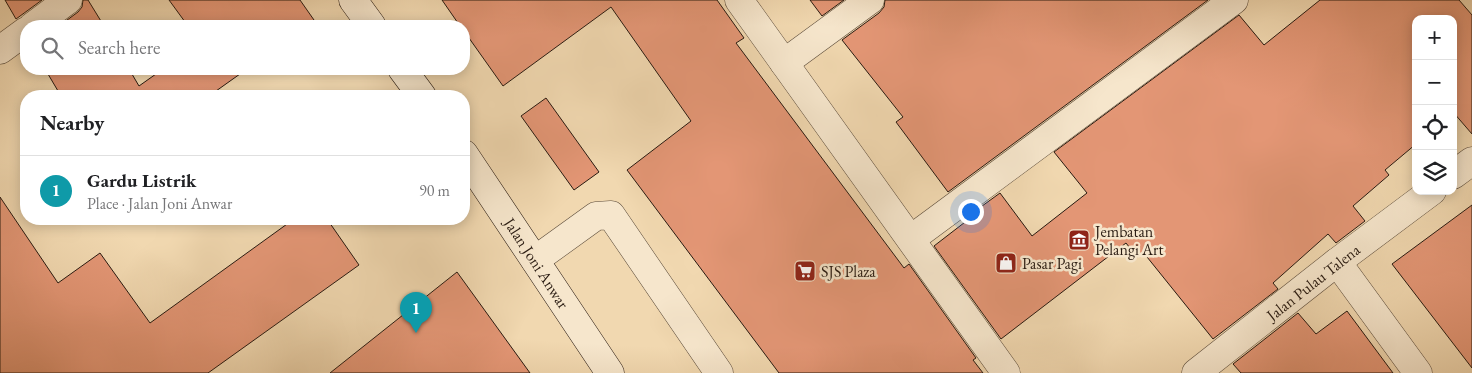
<!DOCTYPE html>
<html lang="en">
<head>
<meta charset="utf-8">
<style>
  body { margin:0; font-family:"EB Garamond",serif; background:#f2f2f2; color:#202124 }
  .controls { position:absolute; right:15px; top:15px; display:grid; overflow:hidden; border-radius:10px; box-shadow:0 2px 12px #0003 }
  .controls button { width:45px; height:45px; display:grid; place-items:center; padding:0; border:0; border-bottom:1px solid #e0e0e0; background:#fff; color:#202124; font:25px sans-serif }
  .you { position:absolute; left:970px; top:211px; width:18px; height:18px; margin:-12px; border:4px solid #fff; border-radius:50%; background:#1a73e8; box-shadow:0 0 0 8px #1a73e833 }
  .badge { display:grid; place-items:center; width:32px; height:32px; border-radius:50%; background:#8f2418; color:#fff; font-size:16px; font-weight:700 }
  .pin { position:absolute; translate:-50% -41px; filter:drop-shadow(0 1px 2px #0008) }
  .pin::after { content:''; position:absolute; top:26px; width:18px; height:15px; background:inherit; clip-path:polygon(0 0,100% 0,50% 100%) }
  .list { margin:0; padding:0; list-style:none }
  h2 { display:flex; justify-content:space-between; align-items:center; height:65px; margin:0; padding:0 20px; font-size:21px }
  h2 small { font-size:16px; font-weight:400; color:#757577 }
  .list li { display:grid; grid-template-columns:32px 1fr auto; gap:15px; align-items:center; box-sizing:border-box; height:70px; padding:0 20px; border-top:1px solid #e0e0e0 }
  .list b { display:block; font-size:19px; white-space:nowrap }
  .list p { margin:0; font-size:16px; white-space:nowrap; color:#757577 }
  .list em { font-size:16px; font-style:normal; color:#757577 }
  .icon { flex:none; width:28px; height:28px; fill:none; stroke:currentColor; stroke-width:2; stroke-linecap:round; stroke-linejoin:round }
  .map { position:relative; flex:none; width:1472px; height:373px; overflow:hidden }
  .search { position:absolute; background:#fff; box-shadow:0 2px 12px #0003; left:20px; top:20px; width:450px; height:55px; display:flex; align-items:center; gap:12px; box-sizing:border-box; padding:0 18px; border-radius:20px; color:#757577; font-size:19px }
  .panel { position:absolute; background:#fff; box-shadow:0 2px 12px #0003; left:20px; top:90px; width:450px; height:135px; border-radius:20px }
  .map>svg:first-child { display:block }
  .building { fill:#e39675; stroke:#281a11 }
  .lines { fill:none; stroke-linecap:round; stroke-linejoin:round }
  .minor-casing { stroke:#5a4a39; stroke-width:29 }
  .secondary-casing { stroke:#281a11; stroke-width:29 }
  .minor { stroke:#f6e6cc; stroke-width:28 }
  .secondary { stroke:#f6e6cc; stroke-width:28 }
  .labels { text-anchor:middle; stroke-width:5; stroke-linejoin:round; paint-order:stroke }
  .poi-label { font-size:16px; fill:#281a11; stroke:#f6e6cc; text-anchor:start }
  .street-label { font-size:16px; fill:#281a11; stroke:#f6e6cc }
</style>
</head>
<body>
<div class="map">
<svg width="1472" height="373" viewBox="0 0 1472 373">
  <rect width="100%" height="100%" fill="#f1d8b0"/>
  <filter id="stains"><feTurbulence type="fractalNoise" baseFrequency=".004" numOctaves="4"/><feColorMatrix values="0 0 0 0 .2 0 0 0 0 .09 0 0 0 0 .02 0 0 0 .5 -.17"/></filter>
  <radialGradient id="worn" r=".72"><stop offset=".6" stop-color="#630" stop-opacity="0"/><stop offset="1" stop-color="#630" stop-opacity=".3"/></radialGradient>
  <g class="building">
    <path d="M 5,0 L 42,0 L 16,19 Z"/>
    <path d="M 83,0 L 88,0 L 104,26 L 59,26 L 78,12 L 82,7 Z"/>
    <path d="M 169,0 L 300,0 L 314,20 L 306,26 L 188,26 Z"/>
    <path d="M 442,0 L 717,0 L 744,38 L 736,43 L 904,268 L 909,264 L 976,358 L 973,360 L 983,373 L 779,373 L 627,170 L 691,121 L 611,7 L 503,86 L 464,31 L 464,26 L 460,26 Z"/>
    <path d="M 810,0 L 844,0 L 822,16 Z"/>
    <path d="M 885,0 L 1208,0 L 948,192 L 896,122 L 903,117 L 842,40 L 879,13 L 884,7 Z"/>
    <path d="M 1320,0 L 1459,0 L 1472,15 L 1472,134 L 1453,112 L 1453,19 L 1416,19 L 1416,144 L 1385,170 L 1389,175 L 1353,206 L 1365,221 L 1336,243 L 1328,234 L 1273,283 L 1278,289 L 1213,339 L 1143,252 L 1137,257 L 1126,243 L 1001,339 L 934,246 L 969,219 L 967,217 L 1000,193 L 1032,236 L 1087,193 L 1054,152 L 1239,15 L 1264,45 Z"/>
    <path d="M 45,69 L 129,69 L 139,86 L 163,69 L 247,69 L 209,96 L 61,96 Z"/>
    <path d="M 546,98 L 599,172 L 574,190 L 521,116 Z"/>
    <path d="M 0,197 L 58,283 L 100,253 L 150,323 L 294,219 L 327,219 L 359,265 L 208,373 L 0,373 Z"/>
    <path d="M 1472,205 L 1472,368 L 1392,264 Z"/>
    <path d="M 457,272 L 530,373 L 330,373 Z"/>
    <path d="M 1347,311 L 1393,373 L 1241,373 L 1233,364 L 1298,313 L 1316,334 Z"/>
  </g>
  <g class="lines">
    <g class="minor-casing">
      <g id="minor">
        <path d="M 739,0 L 1006,373"/>
        <path d="M 33,26 L 68,0"/>
        <path d="M 0,50 L 26,31"/>
        <path d="M 784,63 L 870,0"/>
        <path d="M 1453,175 L 1472,161"/>
        <path d="M 911,239 L 1234,0"/>
        <path d="M 535,260 L 596,216 L 611,215 L 719,373"/>
        <path d="M 1337,262 L 1418,373"/>
        <path d="M 1196,373 L 1337,262 L 1432,191"/>
      </g>
    </g>
    <g class="secondary-casing">
      <g id="secondary">
        <path d="M 353,0 L 372,26"/>
        <path d="M 402,69 L 422,96"/>
        <path d="M 464,154 L 610,373"/>
      </g>
    </g>
    <use href="#minor" class="minor"/>
    <use href="#secondary" class="secondary"/>
  </g>
  <defs>
    <g id="museum-square" transform="scale(1.125)"><rect x="-9" y="-9" width="18" height="18" rx="4" fill="#8f2418" stroke="#f6e6cc"/><path d="M0-6L6-3V-2H-6V-3ZM-5-1h2V3h-2ZM-1-1h2V3h-2ZM3-1h2V3H3ZM-6 4H6V6H-6Z" fill="#fff"/></g>
    <g id="shop-square" transform="scale(1.125)"><rect x="-9" y="-9" width="18" height="18" rx="4" fill="#8f2418" stroke="#f6e6cc"/><path d="M-5-2.5h2.3a2.7 3.5 0 0 1 5.4 0H5L5.5 6h-11ZM-1.5-2.5h3a1.5 2.3 0 0 0-3 0Z" fill="#fff"/></g>
    <g id="supermarket-square" transform="scale(1.125)"><rect x="-9" y="-9" width="18" height="18" rx="4" fill="#8f2418" stroke="#f6e6cc"/><path d="M-6-5.5h2.5l.6 2H6L4.5 2H-2.5L-4.4-4H-6ZM-1.5 3.2a1.3 1.3 0 1 0 .1 0ZM3 3.2a1.3 1.3 0 1 0 .1 0Z" fill="#fff"/></g>
  </defs>
  <g fill-rule="evenodd">
    <use href="#museum-square" x="1079" y="240"/>
    <use href="#shop-square" x="1006" y="263"/>
    <use href="#supermarket-square" x="805" y="271"/>
  </g>
  <g class="labels">
    <g class="poi-label">
      <text x="1095" y="237">Jembatan<tspan x="1095" dy="18">Pelangi Art</tspan></text>
      <text x="1022" y="269">Pasar Pagi</text>
      <text x="821" y="277">SJS Plaza</text>
    </g>
    <g class="street-label">
      <text transform="translate(537 263) rotate(57)" y="6">Jalan Joni Anwar</text>
      <text transform="translate(1313 282) rotate(-38)" y="6">Jalan Pulau Talena</text>
    </g>
  </g>
  <rect width="100%" height="100%" filter="url(#stains)"/>
  <rect width="100%" height="100%" fill="url(#worn)"/>
</svg>
<div class="controls">
<button>+</button>
<button>−</button>
<button><svg class="icon" aria-label="locate" viewBox="0 0 24 24"><circle cx="12" cy="12" r="6"/><path d="M12 2v4M12 18v4M2 12h4M18 12h4"/></svg></button>
<button><svg class="icon" aria-label="layers" viewBox="0 0 24 24"><path d="M12 4l9 5-9 5-9-5zM3 14l9 5 9-5"/></svg></button>
</div>
<div class="you"></div>
<div class="pin badge" style="left:416px;top:333px;background:#0f9aa8">1</div>
<div class="search"><svg class="icon" aria-label="search" viewBox="0 0 24 24"><circle cx="10" cy="10" r="6"/><path d="M15 15l6 6"/></svg>Search here</div>
<section class="panel">
<h2>Nearby<small></small></h2>
<ul class="list">
<li><span class="badge" style="background:#0f9aa8">1</span><div><b>Gardu Listrik</b><p>Place · Jalan Joni Anwar</p></div><em>90 m</em></li>
</ul>
</section>
</div>
</body>
</html>
